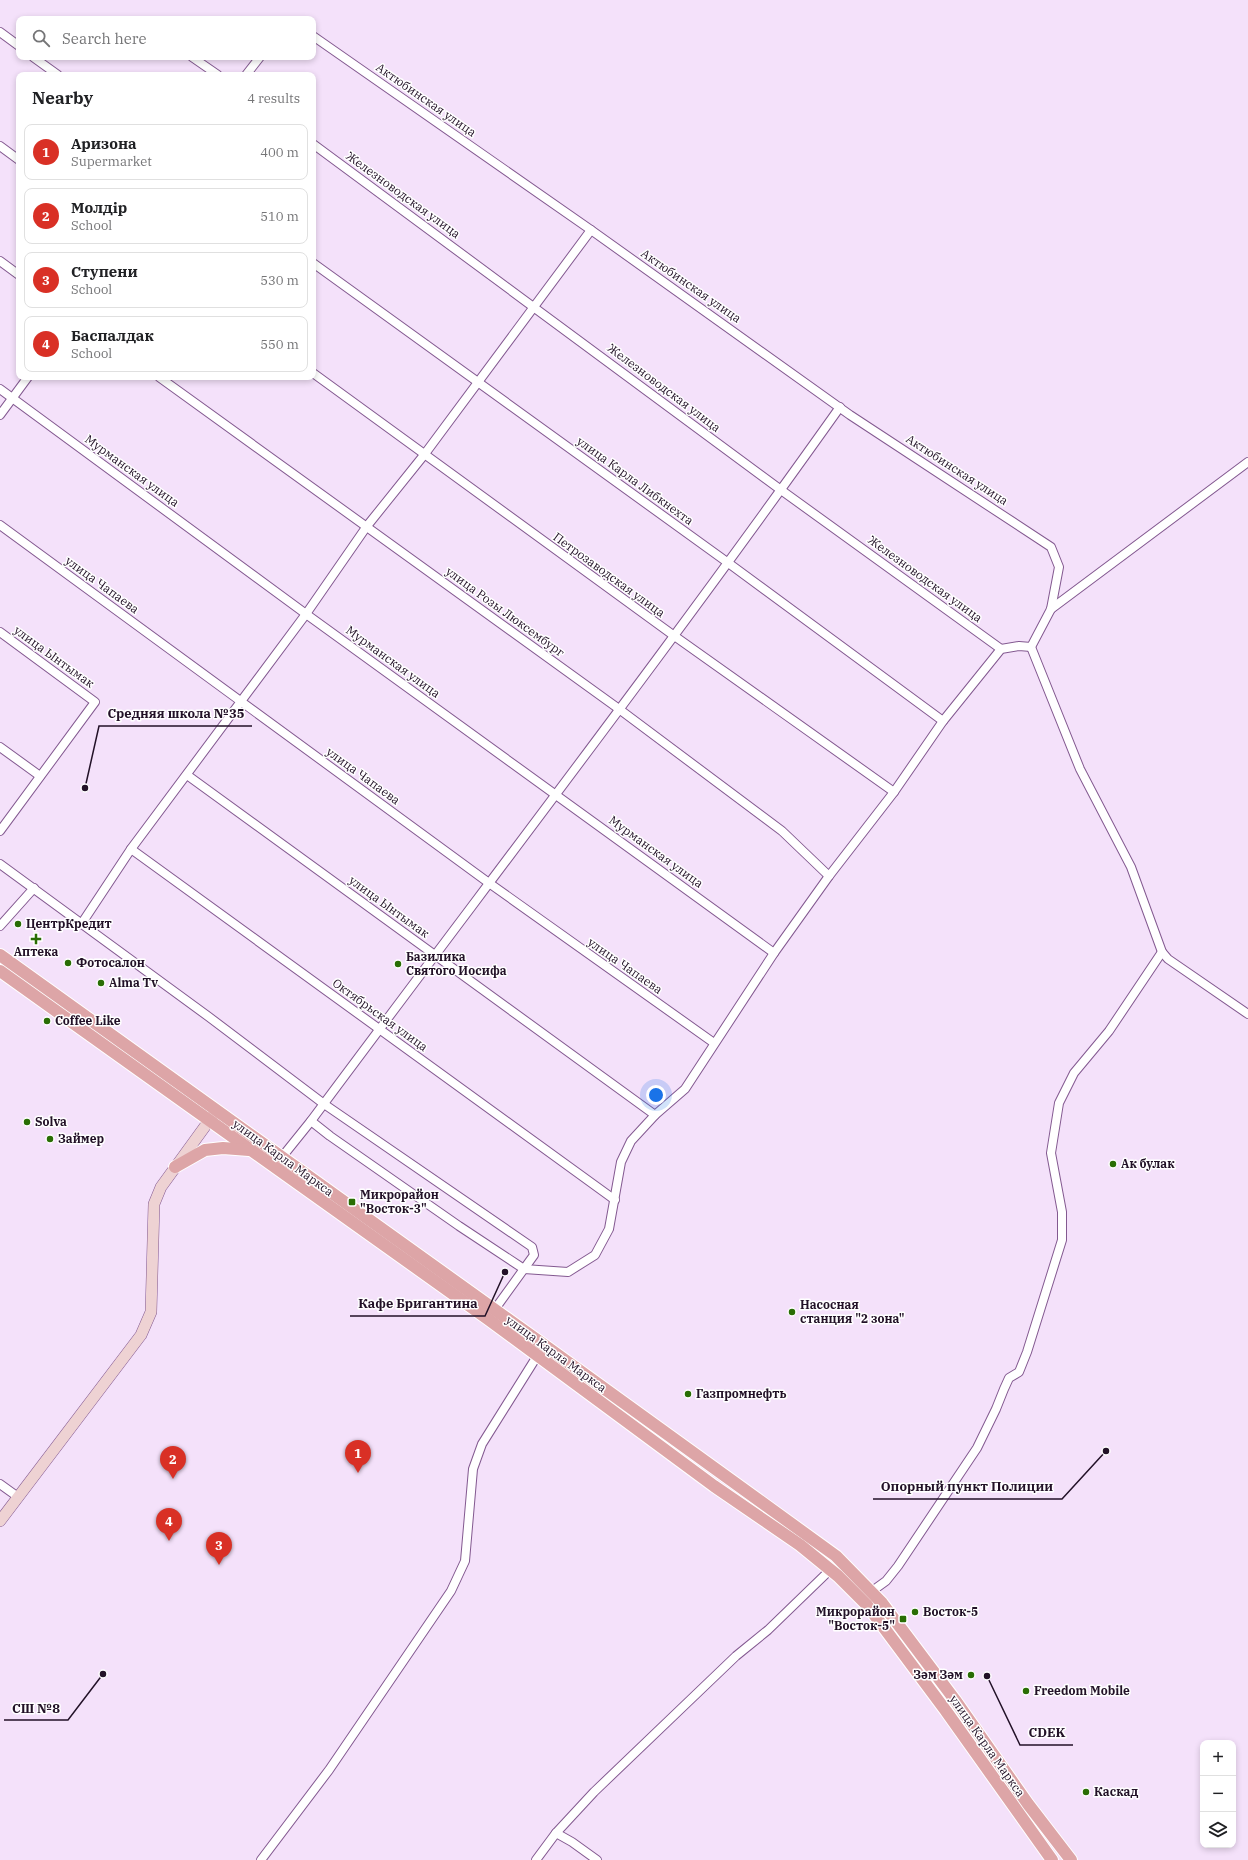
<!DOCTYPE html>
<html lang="en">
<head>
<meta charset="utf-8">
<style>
  body { margin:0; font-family:"IBM Plex Serif",serif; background:#f2f2f2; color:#202124 }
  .controls { position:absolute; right:12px; bottom:12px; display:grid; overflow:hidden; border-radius:8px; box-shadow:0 2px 6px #0003 }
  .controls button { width:36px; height:36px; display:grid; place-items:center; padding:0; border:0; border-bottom:1px solid #e0e0e0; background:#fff; color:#202124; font:20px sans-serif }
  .you { position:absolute; left:656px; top:1095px; width:14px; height:14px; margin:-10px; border:3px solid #fff; border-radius:50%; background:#1a73e8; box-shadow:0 0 0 6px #1a73e833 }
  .badge { display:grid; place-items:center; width:26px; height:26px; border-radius:50%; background:#d93025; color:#fff; font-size:13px; font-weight:700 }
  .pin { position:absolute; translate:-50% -33px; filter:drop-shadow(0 1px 2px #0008) }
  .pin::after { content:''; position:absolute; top:21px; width:14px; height:12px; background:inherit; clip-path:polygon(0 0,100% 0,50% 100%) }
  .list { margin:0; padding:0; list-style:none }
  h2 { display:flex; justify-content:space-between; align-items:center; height:52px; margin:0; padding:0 16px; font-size:17px }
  h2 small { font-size:13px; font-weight:400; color:#757577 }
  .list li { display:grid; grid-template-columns:26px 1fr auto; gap:12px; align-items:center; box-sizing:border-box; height:56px; margin:0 8px 8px; padding:0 8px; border:1px solid #e0e0e0; border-radius:8px }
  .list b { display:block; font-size:15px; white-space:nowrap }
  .list p { margin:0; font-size:13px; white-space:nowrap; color:#757577 }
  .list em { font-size:13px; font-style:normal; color:#757577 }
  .icon { flex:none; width:22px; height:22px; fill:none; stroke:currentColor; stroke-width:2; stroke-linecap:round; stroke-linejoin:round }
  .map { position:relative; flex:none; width:1248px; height:1860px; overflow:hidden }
  .search { position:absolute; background:#fff; box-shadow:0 2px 6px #0003; left:16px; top:16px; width:300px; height:44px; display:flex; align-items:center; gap:10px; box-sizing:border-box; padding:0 14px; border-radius:8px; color:#757577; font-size:15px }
  .panel { position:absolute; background:#fff; box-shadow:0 2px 6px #0003; left:16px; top:72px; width:300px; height:308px; border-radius:8px }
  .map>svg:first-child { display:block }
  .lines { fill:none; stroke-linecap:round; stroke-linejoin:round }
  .street-casing { stroke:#835990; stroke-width:10 }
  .secondary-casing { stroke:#835990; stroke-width:12 }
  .primary-casing { stroke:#fff; stroke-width:14 }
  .street { stroke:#fff; stroke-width:8 }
  .secondary { stroke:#eed2d3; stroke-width:11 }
  .primary { stroke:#dda5a7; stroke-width:12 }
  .poi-dot { fill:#296d04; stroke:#fff; stroke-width:1.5 }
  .labels { text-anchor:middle; stroke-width:3; stroke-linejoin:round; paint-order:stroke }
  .street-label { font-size:12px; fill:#221127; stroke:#fff }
  .poi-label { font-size:12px; font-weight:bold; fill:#221127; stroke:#fff; text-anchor:start }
  .leader { fill:none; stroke:#221127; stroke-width:1.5 }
  .callout-dot { fill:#221127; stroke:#fff; stroke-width:1.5 }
  .callout-label { font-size:13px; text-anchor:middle; font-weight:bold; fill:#221127; stroke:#fff; stroke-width:3; stroke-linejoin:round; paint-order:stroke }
</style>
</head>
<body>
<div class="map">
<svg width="1248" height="1860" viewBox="0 0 1248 1860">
  <rect width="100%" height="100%" fill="#f4e1fa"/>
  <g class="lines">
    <g class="street-casing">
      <g id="street">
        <path d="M 0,32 L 19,46"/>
        <path d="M 33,57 L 58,75"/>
        <path d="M 192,57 L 218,75"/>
        <path d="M 246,75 L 260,57"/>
        <path d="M 313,144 L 781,490 L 1001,649"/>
        <path d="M 0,146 L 19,160"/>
        <path d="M 0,261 L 19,275"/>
        <path d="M 313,263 L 727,562 L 943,721"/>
        <path d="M 313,373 L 673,635 L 894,792"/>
        <path d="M 159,377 L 619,709 L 782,831 L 829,876"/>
        <path d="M 0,389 L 306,614 L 774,953"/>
        <path d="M 0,415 L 28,377"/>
        <path d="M 0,525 L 489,883 L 714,1043"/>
        <path d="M 1051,609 L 1248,462"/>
        <path d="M 0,632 L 95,702 L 0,831"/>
        <path d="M 1031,647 L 1080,769 L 1131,867 L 1162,952 L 1168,959 L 1248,1014"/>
        <path d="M 0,747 L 40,776"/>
        <path d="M 187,775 L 655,1115"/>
        <path d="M 131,849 L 615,1200"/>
        <path d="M 0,864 L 209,1017 L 324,1104 L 532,1247 L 534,1255 L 495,1309"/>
        <path d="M 82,923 L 131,849 L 306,614 L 367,526 L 424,455 L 591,230"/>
        <path d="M 0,926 L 34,888"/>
        <path d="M 311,1121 L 330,1136 L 459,1226 L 524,1269 L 568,1272 L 595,1255 L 609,1229 L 621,1162 L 631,1141 L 655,1115 L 685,1089 L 774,953 L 829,876 L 894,792 L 943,721 L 1001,649 L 1019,646 L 1031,647 L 1051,609 L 1059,567 L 1051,547 L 850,415 L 591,230 L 313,36"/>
        <path d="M 282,1157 L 311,1121 C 488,883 669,648 840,407"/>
        <path d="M 0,1484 L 18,1497"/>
        <path d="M 868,1594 L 886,1581 L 898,1566 L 977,1448 L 996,1409 L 1004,1389 L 1009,1378 L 1019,1372 L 1027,1352 L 1062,1240 L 1062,1212 L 1051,1153 L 1059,1103 L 1074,1073 L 1109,1031 L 1162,952"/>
        <path d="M 556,1833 L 572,1842 L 597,1860"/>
        <path d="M 261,1860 L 329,1770 L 451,1591 L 465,1561 L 473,1469 L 482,1444 L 544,1345"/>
        <path d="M 536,1860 L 556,1833 L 594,1792 L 736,1656 L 768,1630 L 830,1570"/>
      </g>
    </g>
    <g class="secondary-casing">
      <path id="secondary" d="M 0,1521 L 141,1335 L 151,1312 L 154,1204 L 161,1187 L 214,1114"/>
    </g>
    <g class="primary-casing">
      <g id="primary">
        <path d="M 0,955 L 544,1345 L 836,1556 L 882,1603 L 955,1700 L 1028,1804 L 1071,1860"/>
        <path d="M 0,971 L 488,1319 L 714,1486 L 800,1545 L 838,1576 L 867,1605 L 946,1711 L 1052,1860"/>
        <path d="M 175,1167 L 205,1150 L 223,1148 L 249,1150"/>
      </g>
    </g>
    <use href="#street" class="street"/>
    <use href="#secondary" class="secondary"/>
    <use href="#primary" class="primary"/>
  </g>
  <g class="poi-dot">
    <circle cx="18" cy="924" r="4"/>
    <path d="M34 933h4v4h4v4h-4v4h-4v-4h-4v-4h4z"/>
    <circle cx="68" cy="963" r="4"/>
    <circle cx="398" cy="964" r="4"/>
    <circle cx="101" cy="983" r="4"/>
    <circle cx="47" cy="1021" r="4"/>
    <circle cx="27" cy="1122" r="4"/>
    <circle cx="50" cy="1139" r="4"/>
    <circle cx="1113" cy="1164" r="4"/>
    <rect x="348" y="1198" width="8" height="8" rx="2"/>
    <circle cx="792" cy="1312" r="4"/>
    <circle cx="688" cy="1394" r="4"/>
    <circle cx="915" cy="1612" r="4"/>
    <rect x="899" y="1615" width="8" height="8" rx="2"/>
    <circle cx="971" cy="1675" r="4"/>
    <circle cx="1026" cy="1691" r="4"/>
    <circle cx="1086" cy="1792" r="4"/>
  </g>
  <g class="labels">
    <g class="street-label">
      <text transform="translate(426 100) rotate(35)" y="4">Актюбинская улица</text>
      <text transform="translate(403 195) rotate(36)" y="4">Железноводская улица</text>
      <text transform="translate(691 286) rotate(35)" y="4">Актюбинская улица</text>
      <text transform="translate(664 388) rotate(37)" y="4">Железноводская улица</text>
      <text transform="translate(957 470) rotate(33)" y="4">Актюбинская улица</text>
      <text transform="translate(132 471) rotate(36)" y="4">Мурманская улица</text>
      <text transform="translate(635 481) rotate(36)" y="4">улица Карла Либкнехта</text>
      <text transform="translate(609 575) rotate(36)" y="4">Петрозаводская улица</text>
      <text transform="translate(925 579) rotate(36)" y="4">Железноводская улица</text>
      <text transform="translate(102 585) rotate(36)" y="4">улица Чапаева</text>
      <text transform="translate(505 612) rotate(36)" y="4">улица Розы Люксембург</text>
      <text transform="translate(54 657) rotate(36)" y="4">улица Ынтымак</text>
      <text transform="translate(393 662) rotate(36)" y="4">Мурманская улица</text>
      <text transform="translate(363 776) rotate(36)" y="4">улица Чапаева</text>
      <text transform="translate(656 852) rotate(36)" y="4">Мурманская улица</text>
      <text transform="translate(389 907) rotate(36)" y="4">улица Ынтымак</text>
      <text transform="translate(625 966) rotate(35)" y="4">улица Чапаева</text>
      <text transform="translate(380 1015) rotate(36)" y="4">Октябрьская улица</text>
      <text transform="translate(283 1158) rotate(36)" y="4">улица Карла Маркса</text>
      <text transform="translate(556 1354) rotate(36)" y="4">улица Карла Маркса</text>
      <text transform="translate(987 1746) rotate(55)" y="4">улица Карла Маркса</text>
    </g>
    <g class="poi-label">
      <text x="26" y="928">ЦентрКредит</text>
      <text x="36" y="956" text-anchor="middle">Аптека</text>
      <text x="406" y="961">Базилика<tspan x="406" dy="14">Святого Иосифа</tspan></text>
      <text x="76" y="967">Фотосалон</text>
      <text x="109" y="987">Alma Tv</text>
      <text x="55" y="1025">Coffee Like</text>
      <text x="35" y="1126">Solva</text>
      <text x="58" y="1143">Займер</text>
      <text x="1121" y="1168">Ак булак</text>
      <text x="360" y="1199">Микрорайон<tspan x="360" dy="14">"Восток-3"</tspan></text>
      <text x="800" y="1309">Насосная<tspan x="800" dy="14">станция "2 зона"</tspan></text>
      <text x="696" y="1398">Газпромнефть</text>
      <text x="895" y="1616" text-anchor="end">Микрорайон<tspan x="895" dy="14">"Восток-5"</tspan></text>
      <text x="923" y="1616">Восток-5</text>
      <text x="963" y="1679" text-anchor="end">Зәм Зәм</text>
      <text x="1034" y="1695">Freedom Mobile</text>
      <text x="1094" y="1796">Каскад</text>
    </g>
  </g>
  <path class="leader" d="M85 788L99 726H252M505 1272L485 1316H350M1106 1451L1062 1499H873M103 1674L68 1720H4M987 1676L1020 1745H1073"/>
  <g class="callout-dot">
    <circle cx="85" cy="788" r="4"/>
    <circle cx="505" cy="1272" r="4"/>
    <circle cx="1106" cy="1451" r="4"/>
    <circle cx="103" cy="1674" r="4"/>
    <circle cx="987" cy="1676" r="4"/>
  </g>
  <g class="callout-label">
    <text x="176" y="718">Средняя школа №35</text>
    <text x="418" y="1308">Кафе Бригантина</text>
    <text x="967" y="1491">Опорный пункт Полиции</text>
    <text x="36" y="1713">СШ №8</text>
    <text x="1047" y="1737">CDEK</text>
  </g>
</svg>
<div class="controls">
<button>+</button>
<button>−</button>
<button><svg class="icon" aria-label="layers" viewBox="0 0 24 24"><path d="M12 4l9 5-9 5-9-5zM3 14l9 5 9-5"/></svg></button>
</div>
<div class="you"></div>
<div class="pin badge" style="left:358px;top:1473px">1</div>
<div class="pin badge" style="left:173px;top:1479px">2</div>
<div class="pin badge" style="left:219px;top:1565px">3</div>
<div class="pin badge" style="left:169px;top:1541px">4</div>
<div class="search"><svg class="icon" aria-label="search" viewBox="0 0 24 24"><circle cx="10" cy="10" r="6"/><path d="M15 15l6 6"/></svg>Search here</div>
<section class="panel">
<h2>Nearby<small>4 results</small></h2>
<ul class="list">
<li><span class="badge">1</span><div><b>Аризона</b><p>Supermarket</p></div><em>400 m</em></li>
<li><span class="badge">2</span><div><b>Молдiр</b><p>School</p></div><em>510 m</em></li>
<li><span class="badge">3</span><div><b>Ступени</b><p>School</p></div><em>530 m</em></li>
<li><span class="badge">4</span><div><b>Баспалдак</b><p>School</p></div><em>550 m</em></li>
</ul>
</section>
</div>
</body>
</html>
